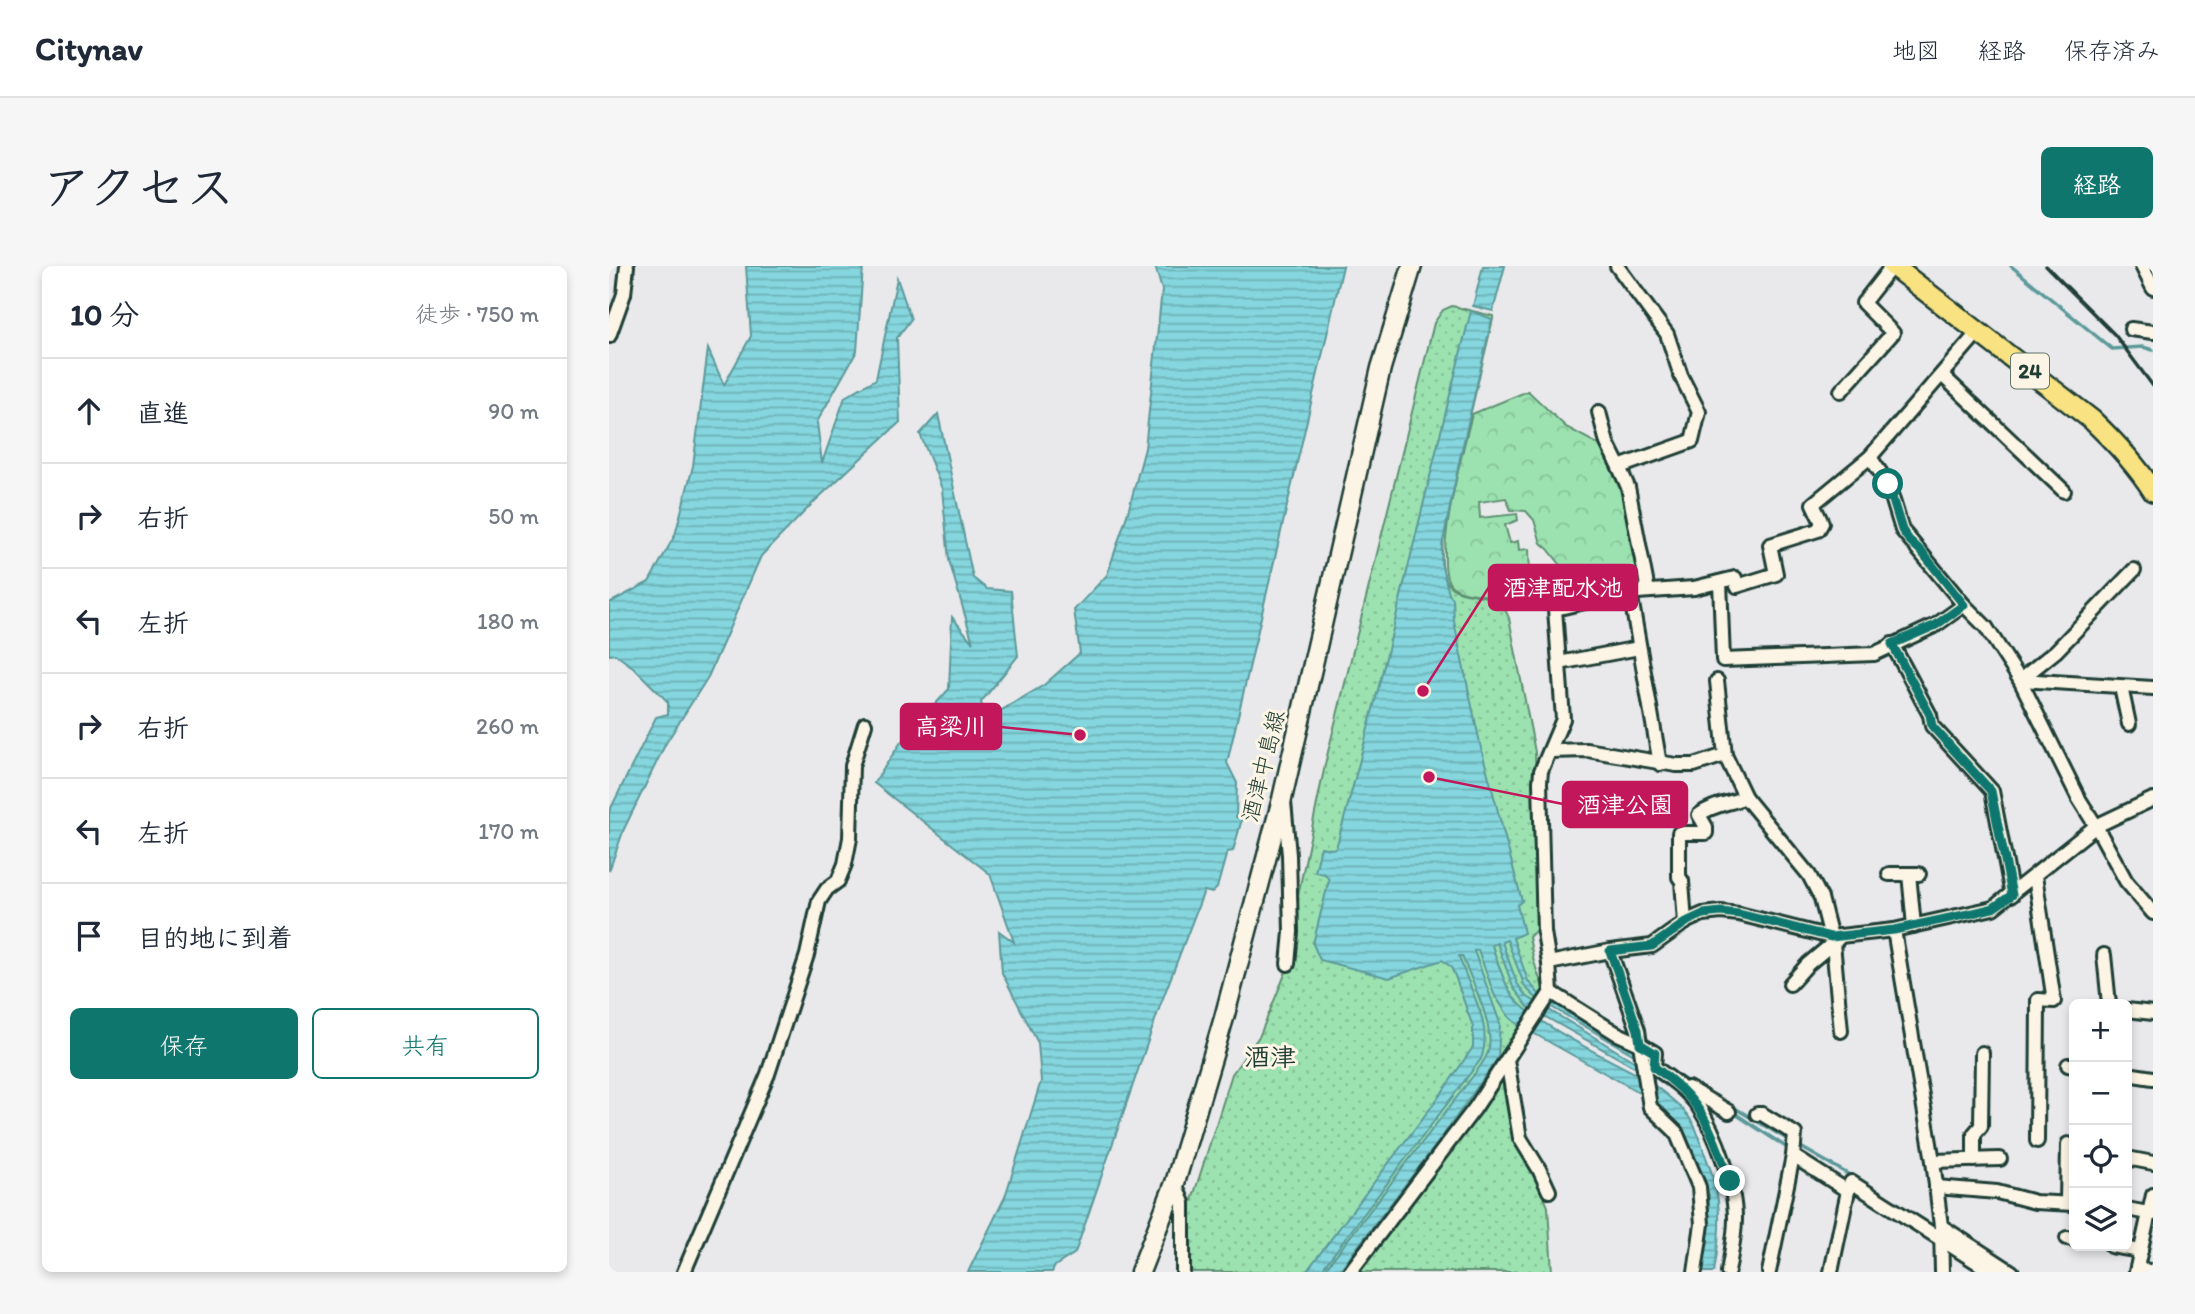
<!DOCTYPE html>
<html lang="ja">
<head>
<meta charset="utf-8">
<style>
  body { margin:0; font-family:Itim,"Klee One",sans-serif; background:#f6f6f7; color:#1f2937 }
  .controls { position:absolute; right:21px; bottom:21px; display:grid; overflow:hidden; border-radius:10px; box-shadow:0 4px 10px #0003 }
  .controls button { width:63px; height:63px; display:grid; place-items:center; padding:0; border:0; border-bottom:2px solid #e0e1e3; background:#fff; color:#1f2937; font:35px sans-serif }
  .stop { position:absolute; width:21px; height:21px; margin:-16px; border:5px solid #0f766e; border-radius:50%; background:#fff }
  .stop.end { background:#0f766e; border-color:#fff; box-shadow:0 2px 7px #0008 }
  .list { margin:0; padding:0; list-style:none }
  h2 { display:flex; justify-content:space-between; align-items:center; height:91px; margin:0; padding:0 28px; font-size:30px }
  h2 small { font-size:23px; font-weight:400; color:#747a83 }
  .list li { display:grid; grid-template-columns:46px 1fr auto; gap:21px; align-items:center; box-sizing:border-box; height:105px; padding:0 28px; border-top:2px solid #e0e1e3 }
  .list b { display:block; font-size:26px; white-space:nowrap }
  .list em { font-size:23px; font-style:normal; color:#747a83 }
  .actions { display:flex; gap:14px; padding:21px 28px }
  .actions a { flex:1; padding:16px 0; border:2px solid #0f766e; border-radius:10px; text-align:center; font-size:24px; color:#0f766e }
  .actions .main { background:#0f766e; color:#fff }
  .icon { flex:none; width:38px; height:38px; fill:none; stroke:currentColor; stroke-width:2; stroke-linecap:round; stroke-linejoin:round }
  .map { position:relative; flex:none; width:1544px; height:1006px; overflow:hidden; border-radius:10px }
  header { display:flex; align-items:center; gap:42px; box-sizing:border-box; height:98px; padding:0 35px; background:#fff; border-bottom:2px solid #e0e1e3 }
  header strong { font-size:33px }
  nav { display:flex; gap:38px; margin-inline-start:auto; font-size:24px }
  .intro { display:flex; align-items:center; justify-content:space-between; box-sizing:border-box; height:168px; padding:0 42px }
  h1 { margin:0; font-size:49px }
  .button { padding:18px 32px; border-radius:10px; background:#0f766e; color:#fff; font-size:24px; font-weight:700 }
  main { display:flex; gap:42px; padding:0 42px }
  aside { flex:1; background:#fff; border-radius:10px; box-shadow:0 4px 10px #0003 }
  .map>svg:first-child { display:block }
  .forest { fill:url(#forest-crowns); stroke:#5e9072; stroke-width:2 }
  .park { fill:url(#park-dots); stroke:#5e9072; stroke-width:2 }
  .water { fill:url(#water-rules); stroke:#5c999a; stroke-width:2 }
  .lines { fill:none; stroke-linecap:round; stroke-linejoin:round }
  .stream { stroke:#5c999a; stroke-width:3.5 }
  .minor-casing { stroke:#1f3d34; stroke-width:18 }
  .secondary-casing { stroke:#1f3d34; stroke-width:23 }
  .primary-casing { stroke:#1f3d34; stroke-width:24 }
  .minor { stroke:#fcf5e5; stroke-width:12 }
  .secondary { stroke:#fcf5e5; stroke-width:18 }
  .primary { stroke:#f8e281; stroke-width:19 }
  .rail { stroke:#1f3d34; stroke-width:3.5 }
  .route { stroke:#0f766e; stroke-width:9 }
  .labels { text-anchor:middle; stroke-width:6; stroke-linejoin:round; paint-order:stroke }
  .shield { fill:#fcf5e5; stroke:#617469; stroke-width:2 }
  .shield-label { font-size:21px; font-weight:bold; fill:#1f3d34 }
  .street-label { font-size:23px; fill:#1f3d34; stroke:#fcf5e5 }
  .quarter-label { font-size:26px; font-weight:bold; fill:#1f3d34; stroke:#fcf5e5 }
  .leader { fill:none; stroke:#c2185b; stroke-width:2.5 }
  .callout-dot { fill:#c2185b; stroke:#fcf5e5; stroke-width:2.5 }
  .callout { fill:#c2185b; stroke:#c2185b; stroke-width:2.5 }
  .callout-label { font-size:24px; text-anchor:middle; font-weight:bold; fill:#fff }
</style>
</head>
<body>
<header>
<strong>Citynav</strong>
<nav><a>地図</a><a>経路</a><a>保存済み</a></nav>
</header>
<div class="intro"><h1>アクセス</h1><a class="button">経路</a></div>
<main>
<aside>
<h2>10 分<small>徒歩 · 750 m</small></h2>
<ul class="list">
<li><svg class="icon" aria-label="ahead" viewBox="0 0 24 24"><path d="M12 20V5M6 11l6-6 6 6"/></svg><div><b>直進</b></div><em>90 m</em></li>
<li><svg class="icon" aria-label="right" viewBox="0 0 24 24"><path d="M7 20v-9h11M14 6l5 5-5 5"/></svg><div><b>右折</b></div><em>50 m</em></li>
<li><svg class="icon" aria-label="left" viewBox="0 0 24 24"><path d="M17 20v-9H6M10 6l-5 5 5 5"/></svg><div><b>左折</b></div><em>180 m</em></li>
<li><svg class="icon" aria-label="right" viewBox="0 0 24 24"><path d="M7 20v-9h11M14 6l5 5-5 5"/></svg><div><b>右折</b></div><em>260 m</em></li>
<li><svg class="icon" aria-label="left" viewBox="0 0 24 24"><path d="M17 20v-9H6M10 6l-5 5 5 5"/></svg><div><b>左折</b></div><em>170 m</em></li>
<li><svg class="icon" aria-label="arrive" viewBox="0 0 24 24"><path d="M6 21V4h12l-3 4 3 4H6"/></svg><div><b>目的地に到着</b></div></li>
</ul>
<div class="actions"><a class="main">保存</a><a>共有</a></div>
</aside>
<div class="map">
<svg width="1544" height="1006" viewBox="0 0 1544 1006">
  <defs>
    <pattern id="forest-crowns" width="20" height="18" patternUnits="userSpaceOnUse" patternTransform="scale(1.75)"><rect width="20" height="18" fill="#9ce2b0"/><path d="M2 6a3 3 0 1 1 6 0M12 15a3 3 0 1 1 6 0" fill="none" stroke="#86c398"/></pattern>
    <pattern id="park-dots" width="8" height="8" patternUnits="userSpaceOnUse" patternTransform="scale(1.75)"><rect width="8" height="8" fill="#9ce2b0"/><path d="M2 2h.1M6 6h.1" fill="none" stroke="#86c398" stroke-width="1.8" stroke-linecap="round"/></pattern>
    <pattern id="water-rules" width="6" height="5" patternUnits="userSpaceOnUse" patternTransform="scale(1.75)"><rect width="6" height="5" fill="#85d6de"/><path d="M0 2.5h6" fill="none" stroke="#6cafb5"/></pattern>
  </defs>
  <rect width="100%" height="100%" fill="#e9e9ec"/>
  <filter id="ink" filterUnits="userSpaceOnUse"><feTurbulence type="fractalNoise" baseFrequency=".0143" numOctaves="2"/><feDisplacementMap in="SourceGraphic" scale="14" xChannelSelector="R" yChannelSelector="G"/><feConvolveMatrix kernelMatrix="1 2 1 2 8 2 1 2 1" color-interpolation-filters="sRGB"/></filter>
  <g filter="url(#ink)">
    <path class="forest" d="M 919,125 L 957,161 L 996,182 L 1015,224 L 1032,321 L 1019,322 L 1010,313 C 993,320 979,312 962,312 L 939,283 L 932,277 L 925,254 L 917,245 L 902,244 L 897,232 L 870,236 L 871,252 L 908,248 L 909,254 L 896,259 L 901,277 L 909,275 L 910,284 L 920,283 L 921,311 L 897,317 L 900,335 L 894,337 C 878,325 857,331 844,321 C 820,304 856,177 863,148 Z"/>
    <g class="park">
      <path d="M 843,40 L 884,50 L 884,53 C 870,112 855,172 843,232 C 839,257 827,287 836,312 C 845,339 887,316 900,352 L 926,486 L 931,660 L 920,671 L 925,696 L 936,728 L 866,833 L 735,1006 L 577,1006 L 578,950 L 623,808 L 651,769 L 679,701 L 685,649 L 717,494 L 825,57 L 834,44 Z"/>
      <path d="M 895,811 L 923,900 L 939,941 L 943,1006 L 746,1006 Z"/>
    </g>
    <g class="water">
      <path d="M 137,0 L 254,0 L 248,85 L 208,156 L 213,197 L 236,131 L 267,113 L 288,12 L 302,53 L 288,72 L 291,156 L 207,234 L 152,290 L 99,411 L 57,477 L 15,563 L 0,605 L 0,546 L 47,451 L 59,448 L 59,436 L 25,402 L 6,388 L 0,389 L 0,337 L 40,316 L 66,269 L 84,200 L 99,83 L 115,119 L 142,70 Z"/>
      <path d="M 546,0 L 734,0 L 618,497 L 628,517 L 627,551 L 633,553 L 624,585 L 618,586 L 608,622 L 603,627 L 595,625 L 551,740 L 466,987 L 446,1000 L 443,1006 L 359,1006 L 396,931 L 432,815 L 429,777 L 393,707 L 390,665 L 405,676 L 381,608 L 265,517 L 292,476 L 340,423 L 343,351 L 364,377 L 340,294 L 333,223 L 311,168 L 329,148 L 364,312 L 378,323 L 402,325 L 409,390 L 372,436 L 376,454 L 435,419 L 471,387 L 465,344 L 498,309 L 519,246 L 536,182 L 553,24 Z"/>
      <path d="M 874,0 L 896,0 L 884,45 L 864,40 Z"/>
      <path d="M 862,45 L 883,53 L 851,192 L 833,280 L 832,297 L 840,328 L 844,333 L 845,355 L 850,380 L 872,482 L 913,635 L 908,639 L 915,667 L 904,672 L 919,715 L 930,728 L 1027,783 L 1027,790 L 927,732 L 916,721 L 898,674 L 893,676 L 908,717 L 917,730 L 1028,797 L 1029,803 L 919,741 L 904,721 L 888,677 L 883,679 C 888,695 894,715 903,729 C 921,756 1000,793 1031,810 L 1033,828 L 908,758 L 900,751 L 885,728 L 869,684 L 865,685 L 891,757 L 889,792 L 830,875 L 729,1006 L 714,1006 L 864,810 C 869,803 876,795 879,786 C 887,761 862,714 853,690 L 850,690 C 860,725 885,757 872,793 L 711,1006 L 697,1006 L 832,828 L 864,781 L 864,761 L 846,710 L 842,701 L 833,694 L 780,712 L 711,694 L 704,678 L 720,614 L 716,608 L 706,606 L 712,581 L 722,583 L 727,582 C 777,404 816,224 862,45 Z"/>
      <path d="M 1041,816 C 1058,829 1078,843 1087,863 C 1091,873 1094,883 1098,894 C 1114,932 1112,966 1105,1006 L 1093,1006 L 1099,974 L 1100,929 L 1077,869 L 1046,837 Z"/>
    </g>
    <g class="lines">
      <g class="stream">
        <path d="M 1402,0 L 1503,83 L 1534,81 L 1544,84"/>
        <path d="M 1039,806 L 1068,826 L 1088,849"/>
        <path d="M 1062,806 L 1083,818"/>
        <path d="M 1114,835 L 1183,876"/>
        <path d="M 1122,845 L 1183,885"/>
        <path d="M 1190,880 L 1244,911"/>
      </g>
      <g class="minor-casing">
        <g id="minor">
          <path d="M 1008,0 L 1058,68 L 1072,110 L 1090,146 L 1083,175 L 1010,201 L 1019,221 L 1039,325"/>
          <path d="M 1533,0 L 1544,22"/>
          <path d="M 1522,63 L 1544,66"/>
          <path d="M 0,70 L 15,28 L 18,0"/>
          <path d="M 1333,109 L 1455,225"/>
          <path d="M 1232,125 L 1284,67 L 1254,37 L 1283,0"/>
          <path d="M 990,146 L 998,177 L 1010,201"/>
          <path d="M 1261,191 L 1279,218 L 1293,264 L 1355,339 L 1377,361 L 1411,414 L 1470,533 L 1487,560 L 1517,615 L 1544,647"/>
          <path d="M 1111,316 L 1114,394 L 1265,388 L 1327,359 L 1355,339"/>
          <path d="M 1021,326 L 1051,498"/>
          <path d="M 1283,378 L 1321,449 L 1323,460 L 1383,525 L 1403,629"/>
          <path d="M 950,397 L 1030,382"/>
          <path d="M 1411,414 L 1447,385 L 1525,304"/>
          <path d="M 1411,414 L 1544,422"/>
          <path d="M 1108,415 L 1116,489 L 1136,531 L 1200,609 L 1212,632 L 1222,671"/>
          <path d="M 1512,421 L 1520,458"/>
          <path d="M 941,485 L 978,484 L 1067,499 L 1085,499 L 1116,489"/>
          <path d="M 675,536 L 680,589 L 682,666 L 679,698"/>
          <path d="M 1280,608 L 1310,608"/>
          <path d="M 1300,608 L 1305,660"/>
          <path d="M 1426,610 L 1445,735 L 1429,734 L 1428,875"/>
          <path d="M 1076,657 L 1073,615 L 1070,611 L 1070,567 L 1097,567 L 1097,561 L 1090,549 C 1104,538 1121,538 1136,531"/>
          <path d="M 1285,664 L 1324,895 L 1332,960 L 1333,1006"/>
          <path d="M 1224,677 L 1232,765"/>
          <path d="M 1001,685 L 1029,764 L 1031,778 L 1046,787 L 1045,801 C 1061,812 1078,824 1089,840 C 1107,867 1126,920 1126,952 C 1126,970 1122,988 1119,1006"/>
          <path d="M 1495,689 L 1500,738"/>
          <path d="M 940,697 L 1001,685 L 1043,680 L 1078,655 L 1094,648 L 1112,646 L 1130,648 L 1222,671 L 1285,664 L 1384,642 L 1487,560 L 1544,533"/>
          <path d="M 1181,718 L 1199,698 L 1229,673"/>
          <path d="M 942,726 L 1007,767 L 1031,778 L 1041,841 L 1067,866 L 1090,921 L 1093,958 L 1086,1006"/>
          <path d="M 1518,744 L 1544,747"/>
          <path d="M 898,794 L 911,872 L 930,903 L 940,925"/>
          <path d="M 1459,799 L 1465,800"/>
          <path d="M 1518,808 L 1544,812"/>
          <path d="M 1079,822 L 1120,846"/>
          <path d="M 1148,848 L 1153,848 L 1186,868 L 1184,890"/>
          <path d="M 1518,892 L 1544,897"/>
          <path d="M 1365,894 L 1365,868 L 1372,860 L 1373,787"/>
          <path d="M 1324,895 L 1391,893"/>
          <path d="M 566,917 L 574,937 L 574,1006"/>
          <path d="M 1327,921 L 1388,926 L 1426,936 L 1465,938"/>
          <path d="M 1239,925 L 1242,916 L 1383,1006"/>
          <path d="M 1458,937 L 1459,878"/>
          <path d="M 1518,943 L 1544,948"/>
          <path d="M 1332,960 L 1403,1006"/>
          <path d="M 1458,972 L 1465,973"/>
          <path d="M 1502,980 L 1532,985"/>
          <path d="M 1528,1002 L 1544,1006"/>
          <path d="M 75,1006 L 159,808 L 198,689 L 210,635 L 218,623 L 229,615 L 236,598 L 241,572 L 243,500 L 256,458"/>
          <path d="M 741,1006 L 866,842 L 942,726 L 940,697 L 935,666 L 931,516 L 932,505 L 954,453 L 946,343 L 1014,327 L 1085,322 L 1126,312 L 1128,320 L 1167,308 L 1161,279 L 1209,264 L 1213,257 L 1204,238 L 1261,191 L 1370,65"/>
          <path d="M 1160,1006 L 1184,890 L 1239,925 L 1222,1006"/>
          <path d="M 1527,1006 L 1544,929"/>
        </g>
      </g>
      <g class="secondary-casing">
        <path id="secondary" d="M 531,1006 L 566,917 L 615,752 L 673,533 L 772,102 L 803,0"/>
      </g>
      <g class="primary-casing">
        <path id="primary" d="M 1284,0 L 1483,154 C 1506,176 1527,198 1544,225"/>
      </g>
      <use href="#minor" class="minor"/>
      <use href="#secondary" class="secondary"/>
      <use href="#primary" class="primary"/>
      <path class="rail" d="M 1437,0 L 1506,69 L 1544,120"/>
    </g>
  </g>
  <g class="lines" filter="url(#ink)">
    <path class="route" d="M 1121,915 C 1100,860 1095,836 1045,801 L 1046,787 L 1031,778 L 1029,764 L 1001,685 L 1043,680 L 1079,655 L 1094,648 L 1112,646 L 1130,648 L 1222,671 L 1285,664 L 1364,647 L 1384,642 L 1403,629 L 1382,525 L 1323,460 L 1321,449 L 1283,378 L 1327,359 L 1355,339 L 1312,285 L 1300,274 L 1293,264 L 1279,218"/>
  </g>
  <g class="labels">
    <rect class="shield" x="1402" y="87.5" width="38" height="35" rx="5"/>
    <g class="shield-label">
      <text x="1421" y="112">24</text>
    </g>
    <g class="street-label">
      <text transform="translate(654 500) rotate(-76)" y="8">酒津中島線</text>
    </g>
    <g class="quarter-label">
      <text x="661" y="800">酒津</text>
    </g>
  </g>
  <path class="leader" d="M814 425L880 321M471 469L392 461M820 511L954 538"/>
  <g class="callout-dot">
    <circle cx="814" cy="425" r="7"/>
    <circle cx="471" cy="469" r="7"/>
    <circle cx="820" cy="511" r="7"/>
  </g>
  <g class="callout">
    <rect x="880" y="299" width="148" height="45" rx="7"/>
    <rect x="292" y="438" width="100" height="45" rx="7"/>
    <rect x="954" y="516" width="124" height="45" rx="7"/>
  </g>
  <g class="callout-label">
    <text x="954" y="330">酒津配水池</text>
    <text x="342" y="469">高梁川</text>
    <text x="1016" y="547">酒津公園</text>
  </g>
</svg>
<div class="controls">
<button>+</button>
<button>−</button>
<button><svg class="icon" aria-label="locate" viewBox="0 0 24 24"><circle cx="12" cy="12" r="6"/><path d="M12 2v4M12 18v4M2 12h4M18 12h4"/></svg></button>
<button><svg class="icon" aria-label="layers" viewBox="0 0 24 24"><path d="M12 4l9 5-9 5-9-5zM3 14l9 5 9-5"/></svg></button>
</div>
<div class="stop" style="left:1279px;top:218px"></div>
<div class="stop end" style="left:1121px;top:915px"></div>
</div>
</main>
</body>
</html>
